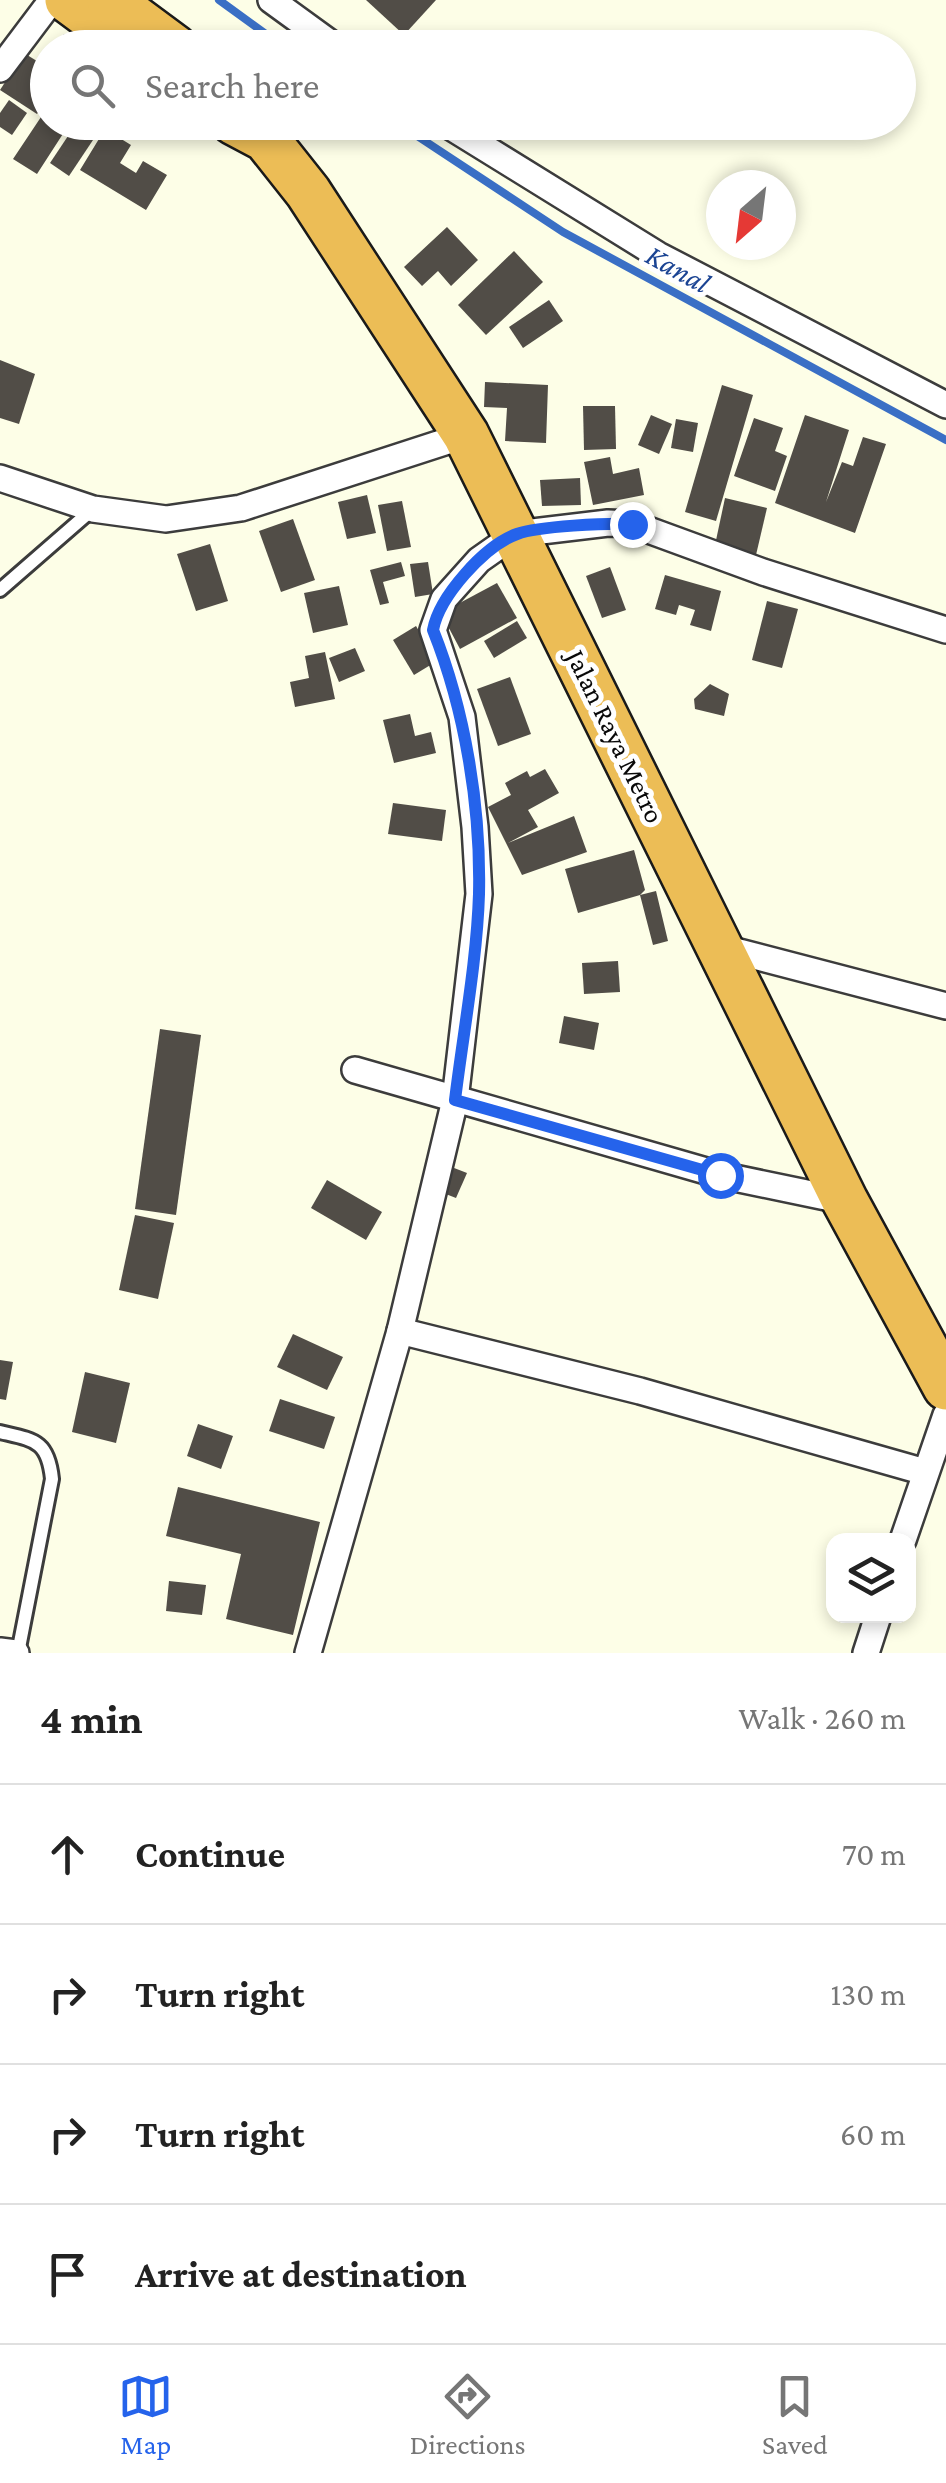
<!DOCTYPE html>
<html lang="en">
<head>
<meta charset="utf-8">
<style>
  body { margin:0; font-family:"Crimson Pro",serif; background:#f2f2f2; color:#222 }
  .controls { position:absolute; right:30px; bottom:30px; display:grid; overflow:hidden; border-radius:20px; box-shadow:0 5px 15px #0003 }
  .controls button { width:90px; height:90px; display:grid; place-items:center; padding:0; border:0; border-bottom:2px solid #e0e0e0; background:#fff; color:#222; font:50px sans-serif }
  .compass { position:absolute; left:706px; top:170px; width:90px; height:90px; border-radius:50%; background:#fff; box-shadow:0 5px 15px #0003; rotate:208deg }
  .stop { position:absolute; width:30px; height:30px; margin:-22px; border:8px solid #2563eb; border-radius:50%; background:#fff }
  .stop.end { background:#2563eb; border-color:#fff; box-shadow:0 2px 10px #0008 }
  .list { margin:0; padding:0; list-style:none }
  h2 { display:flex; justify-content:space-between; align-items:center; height:130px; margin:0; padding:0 40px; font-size:42px }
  h2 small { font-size:32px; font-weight:400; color:#767676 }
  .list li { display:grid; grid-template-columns:65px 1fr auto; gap:30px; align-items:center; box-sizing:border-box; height:140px; padding:0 40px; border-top:2px solid #e0e0e0 }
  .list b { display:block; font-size:38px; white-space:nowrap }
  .list em { font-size:32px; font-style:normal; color:#767676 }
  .icon { flex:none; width:55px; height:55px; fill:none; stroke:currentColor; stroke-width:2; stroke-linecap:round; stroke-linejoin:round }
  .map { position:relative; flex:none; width:946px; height:1653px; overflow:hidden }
  .search { position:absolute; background:#fff; box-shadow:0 5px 15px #0003; left:30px; right:30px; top:30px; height:110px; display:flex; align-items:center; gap:25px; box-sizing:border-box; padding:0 35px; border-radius:55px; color:#767676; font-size:38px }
  .sheet { height:690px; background:#fff }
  nav { display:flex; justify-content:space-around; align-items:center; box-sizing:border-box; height:140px; border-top:2px solid #e0e0e0; background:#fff; font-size:28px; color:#767676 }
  nav a { display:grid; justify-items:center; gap:5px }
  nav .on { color:#2563eb }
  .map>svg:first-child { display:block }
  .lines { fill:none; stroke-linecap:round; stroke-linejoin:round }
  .stream { stroke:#3a6fc5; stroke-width:8 }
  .building { fill:#514d47 }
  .lane-casing { stroke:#3c3c3c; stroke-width:18 }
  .street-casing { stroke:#3c3c3c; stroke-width:30 }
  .highway-casing { stroke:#1a1a1a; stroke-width:50 }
  .lane { stroke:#fff; stroke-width:12 }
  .street { stroke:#fff; stroke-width:25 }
  .highway { stroke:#ecbd56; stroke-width:45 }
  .route { stroke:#2563eb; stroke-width:12 }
  .labels { text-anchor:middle; stroke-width:10; stroke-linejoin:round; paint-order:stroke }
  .street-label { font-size:28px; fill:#090909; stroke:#fff }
  .water-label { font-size:30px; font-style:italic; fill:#1b4493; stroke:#fff }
</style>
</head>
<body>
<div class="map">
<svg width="946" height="1653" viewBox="0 0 946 1653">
  <rect width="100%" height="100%" fill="#fdfee7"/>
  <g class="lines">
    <g class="stream">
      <path d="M 219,0 L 285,48"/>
      <path d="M 396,122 L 563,232 L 946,440"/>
    </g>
  </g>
  <g class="building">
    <path d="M 366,0 L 436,0 L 404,35 Z"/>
    <path d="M 64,34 L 79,42 L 76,48 L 56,48 Z"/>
    <path d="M 24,53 L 48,68 L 48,99 L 37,114 L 0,90 Z"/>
    <path d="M 9,100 L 27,113 L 12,135 L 0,127 L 0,113 Z"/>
    <path d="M 45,111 L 48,122 L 62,122 L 68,126 L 37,174 L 13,159 Z"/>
    <path d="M 74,127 L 93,140 L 69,176 L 50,163 Z"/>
    <path d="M 105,129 L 131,145 L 120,163 L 136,173 L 143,161 L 167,175 L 146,210 L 80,170 Z"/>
    <path d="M 447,227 L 478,260 L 451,286 L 438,271 L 422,286 L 404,267 Z"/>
    <path d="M 514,251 L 543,282 L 486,335 L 458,305 Z"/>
    <path d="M 549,300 L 563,321 L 523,348 L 509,327 Z"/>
    <path d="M 0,360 L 35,374 L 19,424 L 0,418 Z"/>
    <path d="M 485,382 L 548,385 L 546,443 L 505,441 L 507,408 L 484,407 Z"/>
    <path d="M 722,385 L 753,395 L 716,521 L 685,512 Z"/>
    <path d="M 583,406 L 615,406 L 616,449 L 584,450 Z"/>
    <path d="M 651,415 L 672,424 L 659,454 L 638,445 Z"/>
    <path d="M 805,415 L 849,430 L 826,502 L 842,462 L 853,466 L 863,437 L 886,444 L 855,533 L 775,503 Z"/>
    <path d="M 754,418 L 783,428 L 775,451 L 787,456 L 775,491 L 734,476 Z"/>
    <path d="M 676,419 L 698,423 L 693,452 L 671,448 Z"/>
    <path d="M 610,457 L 613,474 L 639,468 L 644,495 L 593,505 L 584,462 Z"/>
    <path d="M 580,478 L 581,505 L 542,506 L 540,480 Z"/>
    <path d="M 367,495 L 376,533 L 347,539 L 338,502 Z"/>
    <path d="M 725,498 L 767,508 L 756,555 L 715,545 Z"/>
    <path d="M 402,501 L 411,547 L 387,551 L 378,505 Z"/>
    <path d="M 293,519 L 315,580 L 281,592 L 259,531 Z"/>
    <path d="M 210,544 L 228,601 L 196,611 L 177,554 Z"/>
    <path d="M 401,562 L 405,576 L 383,582 L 389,603 L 380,605 L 370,570 Z"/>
    <path d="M 428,562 L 433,594 L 415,597 L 410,564 Z"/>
    <path d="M 610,567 L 626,610 L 602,618 L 586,576 Z"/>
    <path d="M 665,575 L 721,591 L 711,631 L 690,625 L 695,610 L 679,605 L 676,615 L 655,609 Z"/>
    <path d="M 497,583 L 517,618 L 460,649 L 441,613 Z"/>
    <path d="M 339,586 L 348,625 L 313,633 L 304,593 Z"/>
    <path d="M 767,601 L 798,609 L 782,668 L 752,660 Z"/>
    <path d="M 517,621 L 527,638 L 494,658 L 484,641 Z"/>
    <path d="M 416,626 L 437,661 L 414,675 L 393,640 Z"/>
    <path d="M 355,648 L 365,671 L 339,682 L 329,658 Z"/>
    <path d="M 325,652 L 335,699 L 295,707 L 290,682 L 309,678 L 305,656 Z"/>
    <path d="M 510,677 L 531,734 L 498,746 L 477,689 Z"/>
    <path d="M 710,684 L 729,694 L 724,716 L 695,709 L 694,699 Z"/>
    <path d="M 410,714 L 415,736 L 431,732 L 436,753 L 394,763 L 383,720 Z"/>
    <path d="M 545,769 L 559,793 L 528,810 L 538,827 L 508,843 L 574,816 L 587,852 L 522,875 L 488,807 L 511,795 L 505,783 L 527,771 L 530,777 Z"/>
    <path d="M 393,803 L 446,810 L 442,841 L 388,834 Z"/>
    <path d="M 634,850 L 645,890 L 640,895 L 656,891 L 668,941 L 653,945 L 640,895 L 578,913 L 565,869 Z"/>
    <path d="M 618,961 L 620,992 L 584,994 L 582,963 Z"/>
    <path d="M 564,1016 L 599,1023 L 594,1050 L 559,1043 Z"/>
    <path d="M 160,1029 L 201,1035 L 176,1215 L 135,1209 Z"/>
    <path d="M 449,1166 L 467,1173 L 456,1198 L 438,1191 Z"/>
    <path d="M 327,1180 L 382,1212 L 366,1240 L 311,1208 Z"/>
    <path d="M 135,1215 L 174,1223 L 158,1299 L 119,1290 Z"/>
    <path d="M 293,1334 L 343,1357 L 327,1390 L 277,1367 Z"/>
    <path d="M 0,1360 L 13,1362 L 6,1400 L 0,1399 Z"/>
    <path d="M 85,1372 L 130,1383 L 116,1443 L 72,1432 Z"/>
    <path d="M 280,1399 L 335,1417 L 324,1449 L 269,1431 Z"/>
    <path d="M 198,1424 L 233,1436 L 221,1469 L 187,1456 Z"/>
    <path d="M 178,1487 L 320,1522 L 293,1635 L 226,1619 L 241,1554 L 166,1536 Z"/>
    <path d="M 169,1581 L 206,1585 L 202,1615 L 166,1611 Z"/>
  </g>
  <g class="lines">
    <g class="lane-casing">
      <g id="lane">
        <path d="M 0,590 L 93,509"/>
        <path d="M 0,1432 C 34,1440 48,1440 52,1479 L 18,1653"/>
      </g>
    </g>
    <g class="street-casing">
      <g id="street">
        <path d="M 271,0 L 337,48"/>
        <path d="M 0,69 L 52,0"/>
        <path d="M 443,122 L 658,255 L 946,405"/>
        <path d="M 0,478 L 93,509 L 166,519 L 241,508 L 466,435"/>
        <path d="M 720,947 L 946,1006"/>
        <path d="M 355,1070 L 720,1175 L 845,1201"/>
        <path d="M 400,1331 L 640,1391 L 925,1472"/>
        <path d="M 903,1540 L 946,1415"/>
        <path d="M 0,1651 L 16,1653"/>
        <path d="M 308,1653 L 400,1331 L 455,1100 L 479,894 L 475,827 L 462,717 L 433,630 L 444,599 L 479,560 L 516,534 L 608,523 L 632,524 L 763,572 L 946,630"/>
        <path d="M 866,1653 L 878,1616"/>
      </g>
    </g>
    <g class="highway-casing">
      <g id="highway">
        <path d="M 68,0 L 126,43"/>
        <path d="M 110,0 L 175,48"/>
        <path d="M 234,122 L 266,139 L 308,192 L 466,435 L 845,1201 L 946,1387"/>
      </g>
    </g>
    <use href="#lane" class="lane"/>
    <use href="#street" class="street"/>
    <use href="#highway" class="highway"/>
  </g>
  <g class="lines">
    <path class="route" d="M 632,524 C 607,523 539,526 517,534 C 484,546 439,597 433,630 C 465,710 481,807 479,894 C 477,960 463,1034 455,1100 L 720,1175"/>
  </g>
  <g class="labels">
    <g class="street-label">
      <text transform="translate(616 736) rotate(64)" y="10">Jalan Raya Metro</text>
    </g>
    <g class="water-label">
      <text transform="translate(678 269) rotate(29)" y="10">Kanal</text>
    </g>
  </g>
</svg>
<div class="controls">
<button><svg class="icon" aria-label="layers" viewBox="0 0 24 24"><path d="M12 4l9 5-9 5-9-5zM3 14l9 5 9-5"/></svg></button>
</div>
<svg class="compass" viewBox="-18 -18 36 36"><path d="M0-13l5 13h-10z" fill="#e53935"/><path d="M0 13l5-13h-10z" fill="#767676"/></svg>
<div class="stop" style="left:720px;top:1175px"></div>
<div class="stop end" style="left:632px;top:524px"></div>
<div class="search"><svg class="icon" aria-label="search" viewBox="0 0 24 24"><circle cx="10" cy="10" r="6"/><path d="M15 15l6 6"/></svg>Search here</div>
</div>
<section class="sheet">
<h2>4 min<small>Walk · 260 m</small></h2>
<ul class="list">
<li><svg class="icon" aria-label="ahead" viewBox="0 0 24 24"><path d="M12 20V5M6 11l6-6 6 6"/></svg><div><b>Continue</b></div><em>70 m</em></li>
<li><svg class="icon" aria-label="right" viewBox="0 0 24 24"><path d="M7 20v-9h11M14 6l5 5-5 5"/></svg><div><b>Turn right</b></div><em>130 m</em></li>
<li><svg class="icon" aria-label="right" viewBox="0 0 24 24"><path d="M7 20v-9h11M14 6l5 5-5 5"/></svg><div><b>Turn right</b></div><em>60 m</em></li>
<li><svg class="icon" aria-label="arrive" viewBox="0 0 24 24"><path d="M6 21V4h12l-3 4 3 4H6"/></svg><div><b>Arrive at destination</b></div></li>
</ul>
</section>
<nav>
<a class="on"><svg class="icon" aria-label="map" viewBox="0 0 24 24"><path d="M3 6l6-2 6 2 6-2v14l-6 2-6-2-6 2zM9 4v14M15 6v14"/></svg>Map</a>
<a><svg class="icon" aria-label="directions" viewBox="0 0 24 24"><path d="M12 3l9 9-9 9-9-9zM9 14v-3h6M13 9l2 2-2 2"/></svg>Directions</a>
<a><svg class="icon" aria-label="saved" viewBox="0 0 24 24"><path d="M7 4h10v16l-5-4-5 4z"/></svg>Saved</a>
</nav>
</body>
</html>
